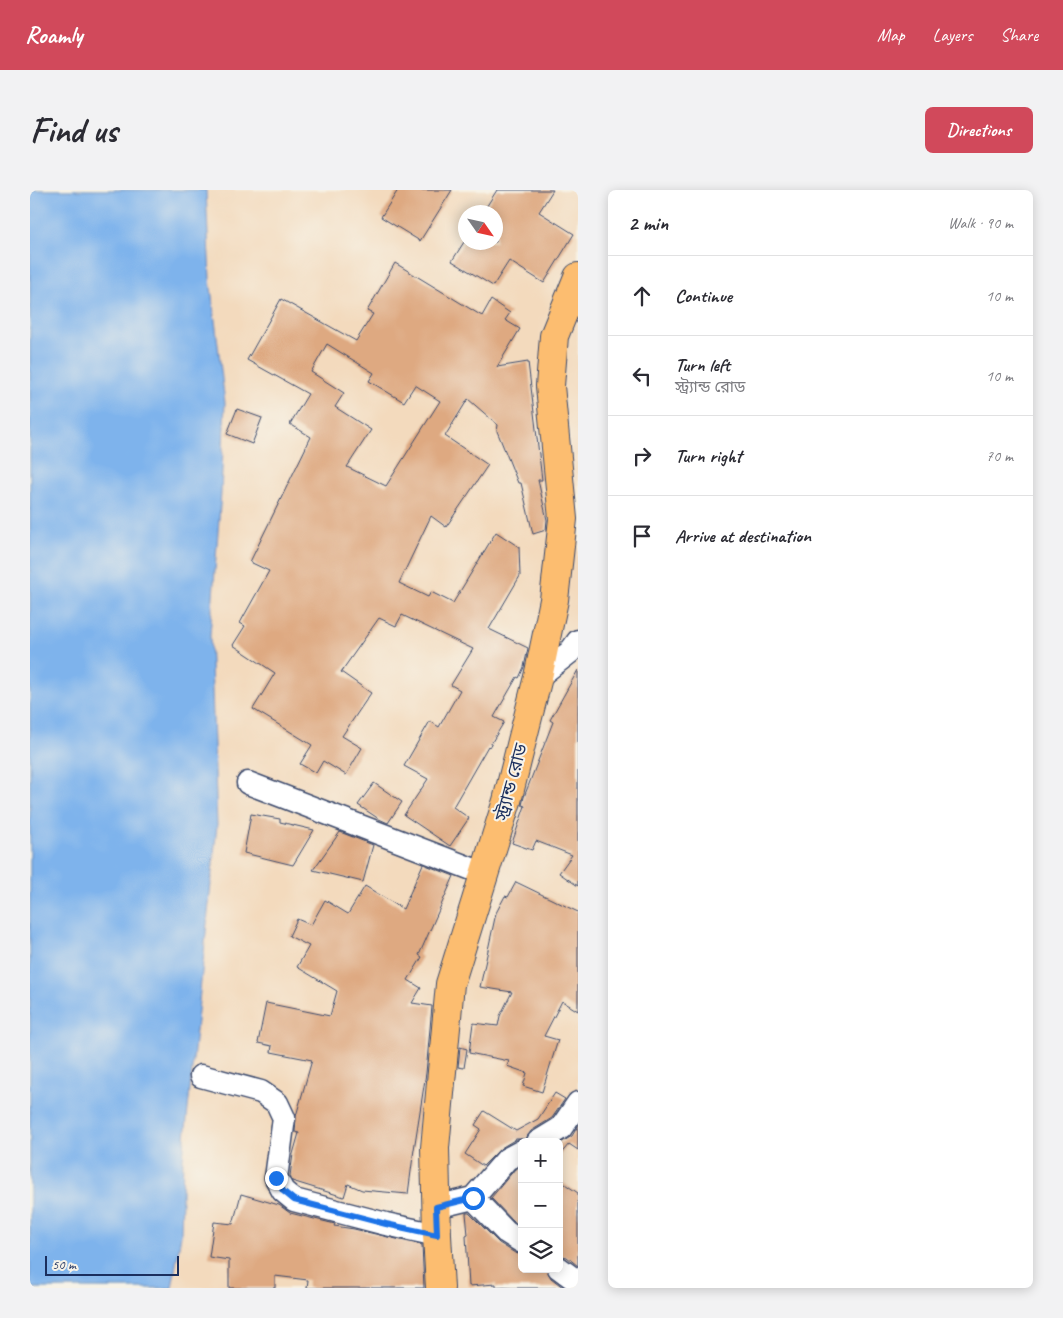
<!DOCTYPE html>
<html lang="en">
<head>
<meta charset="utf-8">
<style>
  body { margin:0; font-family:Caveat,"Noto Sans Bengali",sans-serif; background:#f2f2f3; color:#2b2b33 }
  .controls { position:absolute; right:15px; bottom:15px; display:grid; overflow:hidden; border-radius:8px; box-shadow:0 2px 12px #0003 }
  .controls button { width:45px; height:45px; display:grid; place-items:center; padding:0; border:0; border-bottom:1px solid #e1e1e2; background:#fff; color:#2b2b33; font:25px sans-serif }
  .compass { position:absolute; left:428px; top:15px; width:45px; height:45px; border-radius:50%; background:#fff; box-shadow:0 2px 12px #0003; rotate:124deg }
  .scale { position:absolute; left:15px; bottom:12px; width:134px; box-sizing:border-box; padding-left:5px; border:2px solid #1b2f5e; border-top:0; font-size:14px; line-height:18px; white-space:nowrap; color:#1b2f5e; -webkit-text-stroke:4px #f7f3e8; paint-order:stroke }
  .stop { position:absolute; width:15px; height:15px; margin:-11px; border:4px solid #1a73e8; border-radius:50%; background:#fff }
  .stop.end { background:#1a73e8; border-color:#fff; box-shadow:0 1px 5px #0008 }
  .list { margin:0; padding:0; list-style:none }
  h2 { display:flex; justify-content:space-between; align-items:center; height:65px; margin:0; padding:0 20px; font-size:21px }
  h2 small { font-size:16px; font-weight:400; color:#7c7c81 }
  .list li { display:grid; grid-template-columns:32px 1fr auto; gap:15px; align-items:center; box-sizing:border-box; height:80px; padding:0 20px; border-top:1px solid #e1e1e2 }
  .list b { display:block; font-size:19px; white-space:nowrap }
  .list p { margin:0; font-size:16px; white-space:nowrap; color:#7c7c81 }
  .list em { font-size:16px; font-style:normal; color:#7c7c81 }
  .icon { flex:none; width:28px; height:28px; fill:none; stroke:currentColor; stroke-width:2; stroke-linecap:round; stroke-linejoin:round }
  .map { position:relative; flex:none; width:548px; height:1098px; overflow:hidden; border-radius:8px }
  header { display:flex; align-items:center; gap:30px; box-sizing:border-box; height:70px; padding:0 25px; background:#d1495b; color:#fff }
  header strong { font-size:24px }
  nav { display:flex; gap:28px; margin-inline-start:auto; font-size:18px }
  .intro { display:flex; align-items:center; justify-content:space-between; box-sizing:border-box; height:120px; padding:0 30px }
  h1 { margin:0; font-size:35px }
  .button { padding:12px 22px; border-radius:8px; background:#d1495b; color:#fff; font-size:18px; font-weight:700 }
  main { display:flex; gap:30px; padding:0 30px }
  aside { flex:1; background:#fff; border-radius:8px; box-shadow:0 2px 12px #0003 }
  .map>svg:first-child { display:block }
  .water { fill:#7eb3ec; stroke:#4c71a5 }
  .building { fill:#dea981; fill-rule:evenodd }
  .lines { fill:none; stroke-linecap:round; stroke-linejoin:round }
  .minor-casing { stroke:#3b496c; stroke-width:25 }
  .major-casing { stroke:#3b496c; stroke-width:30 }
  .minor { stroke:#fff; stroke-width:22 }
  .major { stroke:#fcbd6f; stroke-width:28 }
  .route { stroke:#1a73e8; stroke-width:6 }
  .labels { text-anchor:middle; stroke-width:4; stroke-linejoin:round; paint-order:stroke }
  .street-label { font-size:18px; fill:#1b2f5e; stroke:#f7f3e8 }
</style>
</head>
<body>
<header>
<strong>Roamly</strong>
<nav><a>Map</a><a>Layers</a><a>Share</a></nav>
</header>
<div class="intro"><h1>Find us</h1><a class="button">Directions</a></div>
<main>
<div class="map">
<svg width="548" height="1098" viewBox="0 0 548 1098">
  <rect width="100%" height="100%" fill="#f7f3e8"/>
  <filter id="ink" filterUnits="userSpaceOnUse"><feTurbulence type="fractalNoise" baseFrequency=".02" numOctaves="2"/><feDisplacementMap in="SourceGraphic" scale="10" xChannelSelector="R" yChannelSelector="G"/><feConvolveMatrix kernelMatrix="1 2 1 2 8 2 1 2 1" color-interpolation-filters="sRGB"/></filter>
  <filter id="wash" filterUnits="userSpaceOnUse"><feTurbulence type="fractalNoise" baseFrequency=".0096" numOctaves="4" result="noise"/><feDisplacementMap in="SourceGraphic" scale="20" xChannelSelector="R" yChannelSelector="G"/><feGaussianBlur stdDeviation="1.12" result="paint"/><feColorMatrix in="noise" values="0 0 0 0 0 0 0 0 0 0 0 0 0 0 0 0 0 1.4 0 .05"/><feComposite in="paint" operator="in"/></filter>
  <g filter="url(#wash)">
    <rect width="100%" height="100%" fill="#f3dabd"/>
    <path class="water" d="M 0,0 L 176,0 L 180,89 L 195,213 L 191,303 L 180,445 L 187,635 L 153,968 L 151,1045 L 142,1098 L 0,1098 Z"/>
    <g id="blocks">
      <g class="building">
        <path d="M 368,0 L 422,0 L 390,51 L 351,27 Z"/>
        <path d="M 467,0 L 523,0 L 509,22 L 544,44 L 514,93 L 479,71 L 463,96 L 422,71 L 434,52 L 466,52 L 466,22 L 453,22 Z"/>
        <path d="M 365,73 L 452,126 L 461,110 L 480,123 L 475,130 L 490,139 L 467,177 L 498,172 L 512,290 L 508,290 L 517,330 L 516,340 L 503,344 L 491,293 L 488,293 L 467,241 L 468,235 L 438,209 L 415,246 L 458,275 L 416,337 L 401,326 L 369,393 L 398,407 L 401,402 L 423,413 L 466,342 L 489,357 L 490,386 L 459,439 L 498,458 L 494,477 L 489,488 L 487,487 L 464,527 L 474,532 L 459,557 L 458,556 L 423,617 L 439,628 L 420,656 L 374,625 L 398,589 L 374,576 L 400,531 L 409,537 L 430,500 L 421,495 L 443,459 L 372,425 L 366,436 L 349,428 L 311,482 L 341,503 L 312,546 L 332,558 L 316,585 L 293,571 L 286,583 L 270,574 L 282,555 L 223,519 L 245,483 L 203,455 L 215,436 L 210,433 L 239,381 L 220,372 L 281,247 L 260,234 L 278,204 L 217,170 L 251,109 L 326,151 L 343,124 L 337,121 ZM 297,154 L 344,183 L 339,191 L 374,212 L 385,195 L 410,211 L 356,296 L 317,277 L 341,240 L 305,217 L 314,203 L 281,182 Z"/>
        <path d="M 207,219 L 232,228 L 222,254 L 197,244 Z"/>
        <path d="M 548,480 L 548,696 L 529,683 L 542,665 L 506,651 L 502,660 L 482,653 L 495,616 L 492,615 L 494,607 L 523,532 L 520,530 Z"/>
        <path d="M 344,593 L 372,612 L 358,633 L 349,629 L 328,615 Z"/>
        <path d="M 221,624 L 250,629 L 250,632 L 284,640 L 263,675 L 214,663 Z"/>
        <path d="M 310,642 L 343,655 L 333,692 L 283,680 Z"/>
        <path d="M 393,674 L 424,686 L 389,765 L 392,767 L 378,790 L 391,798 L 382,813 L 402,816 L 396,883 L 383,966 L 378,1004 L 332,1000 L 318,994 L 314,1007 L 262,991 L 260,986 L 263,964 L 269,943 L 265,942 L 266,926 L 282,870 L 241,862 L 242,856 L 228,853 L 236,813 L 300,826 L 307,801 L 267,777 L 279,756 L 259,746 L 267,729 L 281,735 L 295,710 L 318,724 L 335,696 L 373,719 Z"/>
        <path d="M 486,692 L 548,722 L 548,821 L 532,811 L 514,846 L 528,850 L 512,902 L 493,896 L 497,883 L 477,876 L 479,871 L 439,863 L 443,833 L 468,836 L 470,826 L 482,802 L 450,797 L 466,723 L 475,706 L 478,707 Z"/>
        <path d="M 430,857 L 437,859 L 434,878 L 428,877 Z"/>
        <path d="M 525,903 L 535,909 L 522,928 L 501,941 L 496,949 L 486,949 L 471,958 L 453,976 L 435,964 L 451,939 L 445,935 L 454,921 L 486,941 L 508,929 Z"/>
        <path d="M 548,936 L 548,960 L 539,954 L 529,966 L 529,954 L 542,946 Z"/>
        <path d="M 492,976 L 492,1036 L 484,1032 L 461,1008 L 485,979 Z"/>
        <path d="M 529,990 L 548,1003 L 548,1076 L 537,1067 L 529,1065 Z"/>
        <path d="M 211,1004 L 249,1015 L 260,1023 L 305,1034 L 304,1036 L 324,1039 L 392,1055 L 394,1098 L 277,1098 L 278,1090 L 245,1086 L 245,1098 L 199,1098 L 199,1070 L 179,1067 L 184,1032 L 203,1034 Z"/>
        <path d="M 436,1023 L 439,1023 L 469,1053 L 485,1063 L 492,1065 L 492,1079 L 516,1079 L 521,1088 L 534,1098 L 482,1098 L 466,1097 L 466,1094 L 439,1096 L 436,1046 L 438,1045 Z"/>
      </g>
    </g>
  </g>
  <g filter="url(#ink)">
    <use href="#blocks" fill-opacity="0" stroke="#3b496c" stroke-width="1"/>
    <g class="lines">
      <g class="minor-casing">
        <g id="minor">
          <path d="M 508,487 L 540,462 L 548,451"/>
          <path d="M 218,593 L 455,684"/>
          <path d="M 171,886 L 231,902 L 247,913 L 254,928 L 246,988 L 253,1001 L 264,1010 L 356,1034 L 407,1045"/>
          <path d="M 508,952 L 531,938 L 548,913"/>
          <path d="M 443,1008 L 476,1042 L 492,1052"/>
          <path d="M 406,1017 L 443,1008 L 477,969 L 492,961"/>
          <path d="M 529,1078 L 548,1092"/>
        </g>
      </g>
      <g class="major-casing">
        <path id="major" d="M 410,1098 L 407,1045 L 405,958 L 420,794 L 477,611 L 508,487 L 524,410 L 533,329 L 520,196 L 524,146 L 548,87"/>
      </g>
      <use href="#minor" class="minor"/>
      <use href="#major" class="major"/>
    </g>
  </g>
  <g class="lines" filter="url(#ink)">
    <path class="route" d="M 246,988 L 253,1001 L 264,1010 L 356,1034 L 407,1045 L 406,1017 L 443,1008"/>
  </g>
  <g class="labels">
    <g class="street-label">
      <text transform="translate(481 592) rotate(-75)" y="6">স্ট্র্যান্ড রোড</text>
    </g>
  </g>
</svg>
<div class="controls">
<button>+</button>
<button>−</button>
<button><svg class="icon" aria-label="layers" viewBox="0 0 24 24"><path d="M12 4l9 5-9 5-9-5zM3 14l9 5 9-5"/></svg></button>
</div>
<svg class="compass" viewBox="-18 -18 36 36"><path d="M0-13l5 13h-10z" fill="#e53935"/><path d="M0 13l5-13h-10z" fill="#7c7c81"/></svg>
<div class="scale">50 m</div>
<div class="stop" style="left:443px;top:1008px"></div>
<div class="stop end" style="left:246px;top:988px"></div>
</div>
<aside>
<h2>2 min<small>Walk · 90 m</small></h2>
<ul class="list">
<li><svg class="icon" aria-label="ahead" viewBox="0 0 24 24"><path d="M12 20V5M6 11l6-6 6 6"/></svg><div><b>Continue</b></div><em>10 m</em></li>
<li><svg class="icon" aria-label="left" viewBox="0 0 24 24"><path d="M17 20v-9H6M10 6l-5 5 5 5"/></svg><div><b>Turn left</b><p>স্ট্র্যান্ড রোড</p></div><em>10 m</em></li>
<li><svg class="icon" aria-label="right" viewBox="0 0 24 24"><path d="M7 20v-9h11M14 6l5 5-5 5"/></svg><div><b>Turn right</b></div><em>70 m</em></li>
<li><svg class="icon" aria-label="arrive" viewBox="0 0 24 24"><path d="M6 21V4h12l-3 4 3 4H6"/></svg><div><b>Arrive at destination</b></div></li>
</ul>
</aside>
</main>
</body>
</html>
